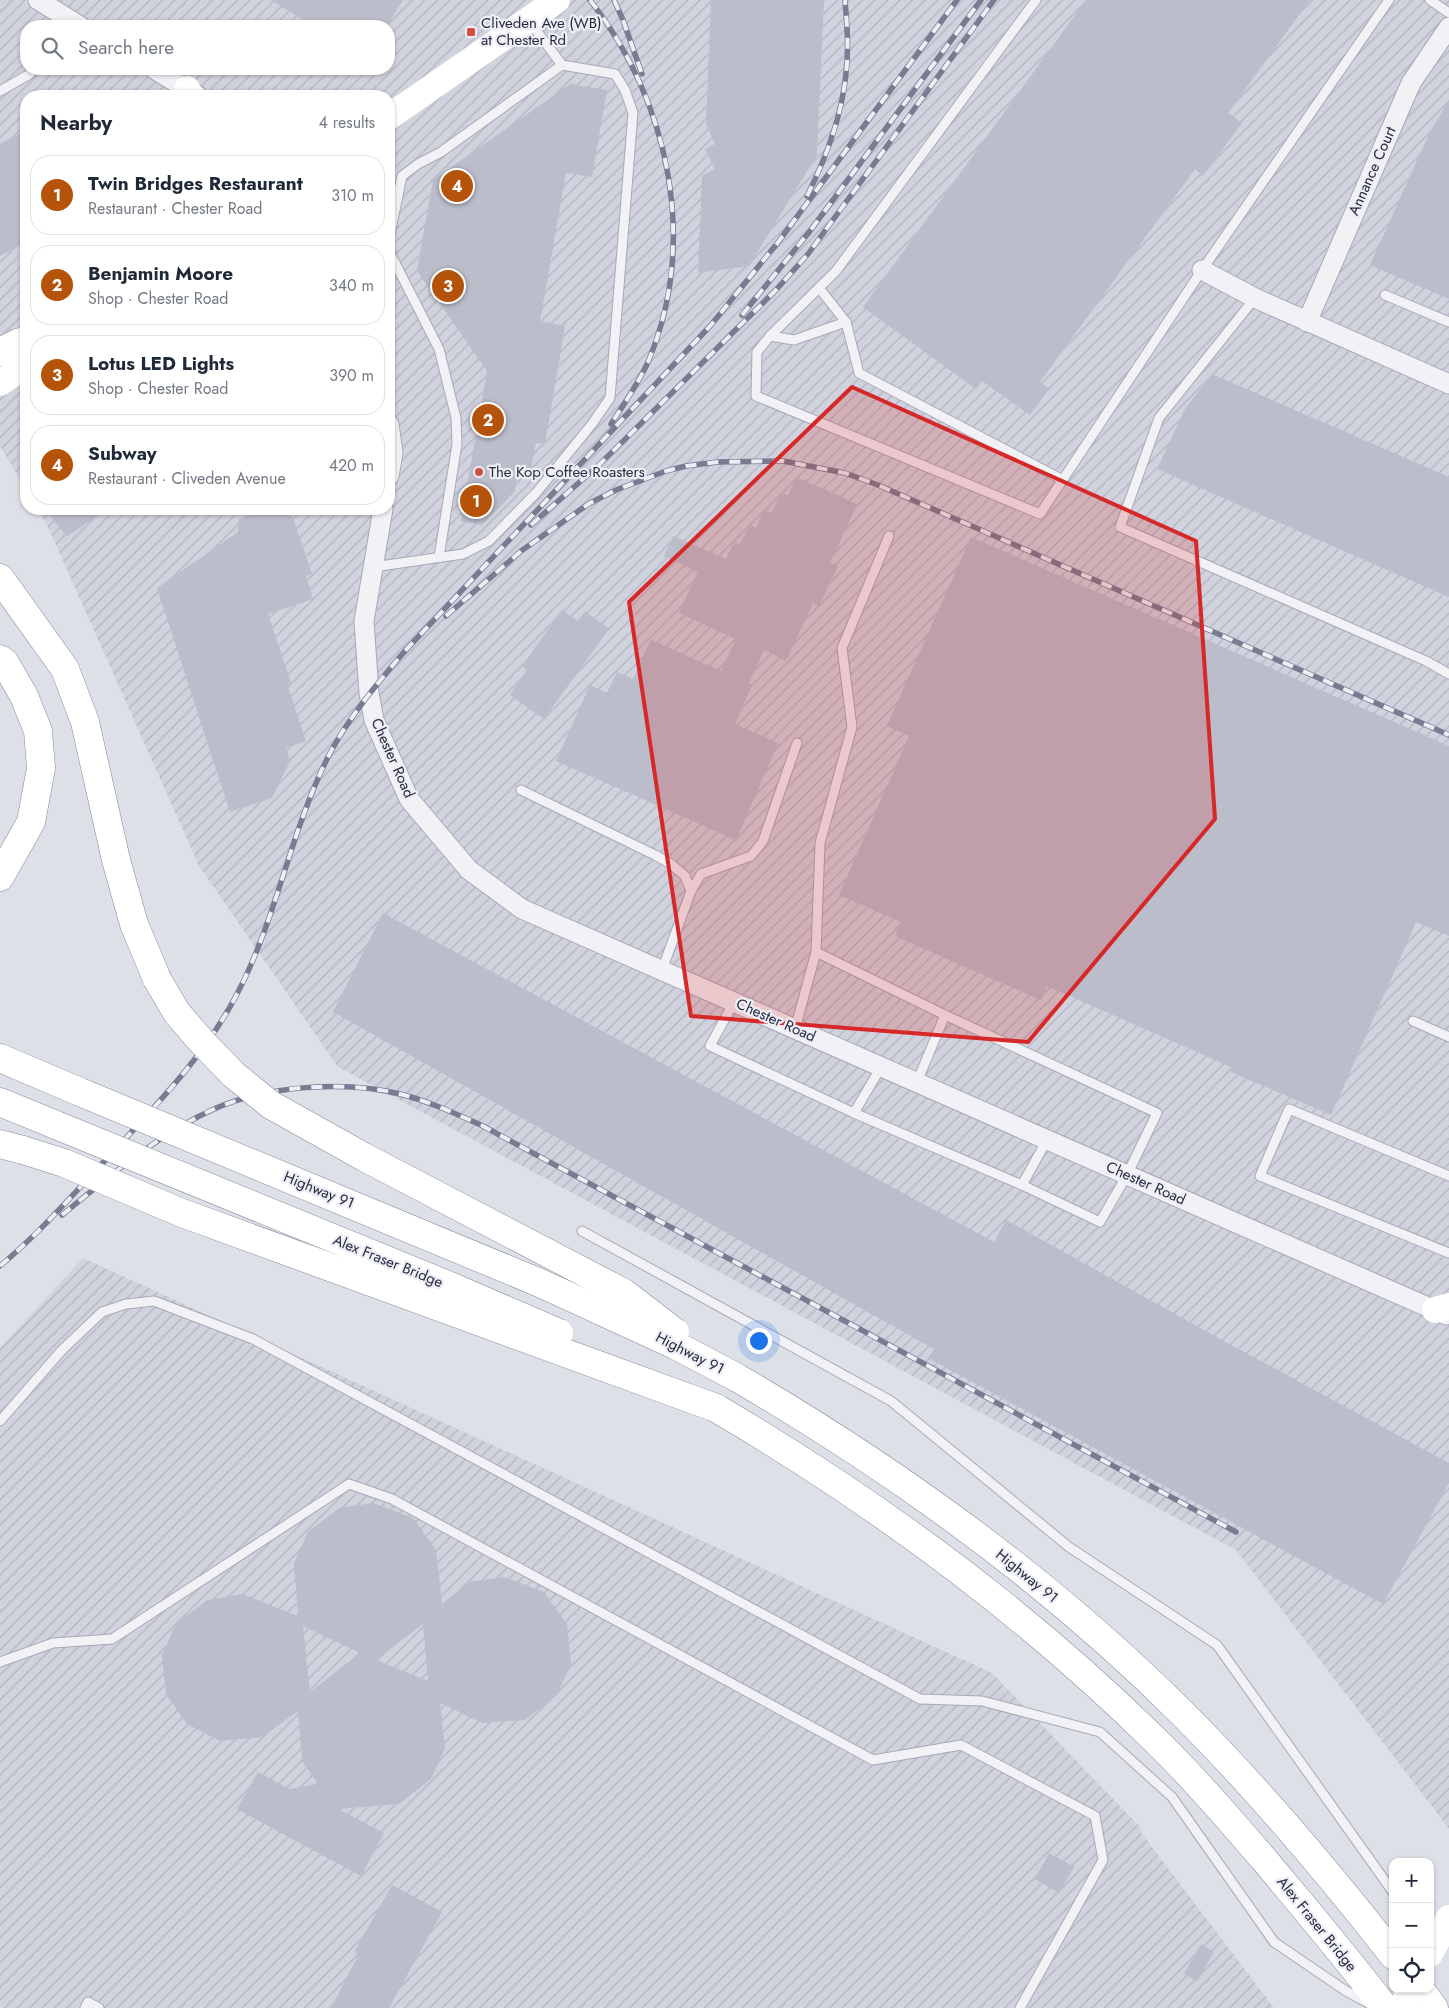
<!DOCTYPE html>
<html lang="en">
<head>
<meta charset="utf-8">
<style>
  body { margin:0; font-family:Jost,sans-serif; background:#f2f2f3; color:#1f2937 }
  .controls { position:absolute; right:15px; bottom:15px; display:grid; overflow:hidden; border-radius:10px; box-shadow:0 1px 4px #0004 }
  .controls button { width:45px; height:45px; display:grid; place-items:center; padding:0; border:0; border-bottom:1px solid #e0e1e3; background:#fff; color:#1f2937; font:25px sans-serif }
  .you { position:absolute; left:758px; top:1340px; width:18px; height:18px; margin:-12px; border:4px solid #fff; border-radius:50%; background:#1a73e8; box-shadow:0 0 0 8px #1a73e833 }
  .badge { display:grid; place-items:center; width:32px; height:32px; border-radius:50%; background:#b45309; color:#fff; font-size:16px; font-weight:700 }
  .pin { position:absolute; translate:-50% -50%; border:2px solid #fff; box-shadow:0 1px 5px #0006 }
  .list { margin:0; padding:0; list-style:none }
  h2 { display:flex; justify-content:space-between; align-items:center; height:65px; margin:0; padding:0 20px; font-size:21px }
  h2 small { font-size:16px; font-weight:400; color:#747a83 }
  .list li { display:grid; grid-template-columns:32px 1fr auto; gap:15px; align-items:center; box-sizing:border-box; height:80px; margin:0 10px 10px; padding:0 10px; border:1px solid #e0e1e3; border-radius:20px }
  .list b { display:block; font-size:19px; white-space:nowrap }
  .list p { margin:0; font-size:16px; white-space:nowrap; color:#747a83 }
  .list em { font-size:16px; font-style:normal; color:#747a83 }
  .icon { flex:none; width:28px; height:28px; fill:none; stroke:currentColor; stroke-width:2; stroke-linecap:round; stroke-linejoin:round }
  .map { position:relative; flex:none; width:1449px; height:2008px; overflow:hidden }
  .search { position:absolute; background:#fff; box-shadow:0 1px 4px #0004; left:20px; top:20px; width:375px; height:55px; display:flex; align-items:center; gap:12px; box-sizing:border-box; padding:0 18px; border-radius:20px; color:#747a83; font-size:19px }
  .panel { position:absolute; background:#fff; box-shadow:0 1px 4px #0004; left:20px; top:90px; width:375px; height:425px; border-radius:20px }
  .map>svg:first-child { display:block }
  .industrial { fill:url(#industrial-furrows); fill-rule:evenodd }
  .building { fill:#bcbdcb; fill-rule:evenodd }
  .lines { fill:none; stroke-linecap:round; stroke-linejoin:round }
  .lane-casing { stroke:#a7a9b5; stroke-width:11 }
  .street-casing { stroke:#a7a9b5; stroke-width:21 }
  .highway-casing { stroke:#86899f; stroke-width:29 }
  .lane { stroke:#f1f1f6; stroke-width:9 }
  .street { stroke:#f1f1f6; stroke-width:19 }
  .secondary { stroke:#fff; stroke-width:26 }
  .highway { stroke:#fff; stroke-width:28 }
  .rail-casing { stroke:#787b92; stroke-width:5.5 }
  .rail { stroke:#eeeff6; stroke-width:4; stroke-dasharray:11; stroke-linecap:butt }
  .highway-bridge-casing { stroke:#86899f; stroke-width:29; stroke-linecap:butt }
  .highway-bridge { stroke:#fff; stroke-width:28 }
  .marked { fill:#d62828; fill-opacity:0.2; stroke:#d62828; stroke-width:4; stroke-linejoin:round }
  .poi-dot { fill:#ce5242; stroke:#eeeff6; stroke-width:2 }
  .labels { text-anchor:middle; stroke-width:4.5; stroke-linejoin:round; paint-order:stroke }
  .poi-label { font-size:15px; fill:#272a3f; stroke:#eeeff6; text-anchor:start }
  .street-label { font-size:15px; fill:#272a3f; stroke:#eeeff6 }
</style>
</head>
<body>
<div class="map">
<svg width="1449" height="2008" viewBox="0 0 1449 2008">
  <defs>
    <pattern id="industrial-furrows" width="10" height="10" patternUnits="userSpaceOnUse" patternTransform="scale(1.25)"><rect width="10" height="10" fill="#d0d2dd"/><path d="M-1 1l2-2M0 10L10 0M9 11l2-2" fill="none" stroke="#b3b4bf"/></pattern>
  </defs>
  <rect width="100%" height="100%" fill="#dee0e8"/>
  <g class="industrial">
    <path d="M 0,0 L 1449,0 L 1449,1829 L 1236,1550 L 338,1067 L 199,866 L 47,525 L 37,509 L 389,509 L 389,96 L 26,96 L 26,490 L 0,446 ZM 26,26 L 389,26 L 389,69 L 26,69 Z"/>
    <path d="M 83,1258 L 992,1673 L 1139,1826 L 1142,1834 L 1274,2008 L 0,2008 L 0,1348 Z"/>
  </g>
  <g class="building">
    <path d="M 271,0 L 403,0 L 387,26 L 313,26 Z"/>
    <path d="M 711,0 L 824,0 L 817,155 L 749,266 L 698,273 L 702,176 L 715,169 L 705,149 L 715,144 L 706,124 Z"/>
    <path d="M 1086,0 L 1310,0 L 1228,113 L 1242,123 L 1203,176 L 1195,169 L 1040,382 L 1049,389 L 1030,415 L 982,381 L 976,389 L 863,307 Z"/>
    <path d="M 570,84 L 607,90 L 592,177 L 566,173 L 540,321 L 565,326 L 545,444 L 536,443 L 530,473 L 518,471 L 515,491 L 482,525 L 461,521 L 487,371 L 417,271 L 433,180 Z"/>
    <path d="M 1449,100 L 1449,299 L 1370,265 L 1429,134 Z"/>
    <path d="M 26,131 L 26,242 L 0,256 L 0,144 Z"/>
    <path d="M 1212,374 L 1449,477 L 1449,597 L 1157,469 L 1185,409 Z"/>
    <path d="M 796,477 L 857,504 L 830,563 L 838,566 L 819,606 L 813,603 L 786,661 L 764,650 L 749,683 L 752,685 L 735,724 L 778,743 L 736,840 L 556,761 L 590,685 L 607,693 L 617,672 L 633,679 L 651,640 L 721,671 L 736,639 L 679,613 L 698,572 L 664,556 L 673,536 L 726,559 L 734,542 L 740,545 L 750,525 L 756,528 L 764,510 L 772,513 L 781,493 L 788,496 Z"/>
    <path d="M 44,509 L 109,509 L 67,536 Z"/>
    <path d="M 270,509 L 290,509 L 312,574 L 306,576 L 313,599 L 268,614 L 291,683 L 287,684 L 306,741 L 286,748 L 290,761 L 272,798 L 230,812 L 157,588 L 238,532 L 239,519 Z"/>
    <path d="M 971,537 L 1449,746 L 1449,936 L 1416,922 L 1331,1115 L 1231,1072 L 1233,1068 L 1047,986 L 1041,1000 L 895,936 L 901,922 L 839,895 L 909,736 L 887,726 Z"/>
    <path d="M 562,610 L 578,621 L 585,611 L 609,629 L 544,719 L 510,695 L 527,670 L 522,666 Z"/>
    <path d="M 383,913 L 994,1242 L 1006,1220 L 1231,1345 L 1449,1463 L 1449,1483 L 1383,1604 L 928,1358 L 934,1349 L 333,1012 Z"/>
    <path d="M 373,1503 L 413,1518 L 436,1550 L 442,1604 L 469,1582 L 504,1577 L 544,1592 L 567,1624 L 571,1664 L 557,1695 L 525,1720 L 482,1723 L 440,1703 L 445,1748 L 431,1779 L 399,1804 L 338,1809 L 384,1833 L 361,1876 L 237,1809 L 258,1772 L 289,1789 L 318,1784 L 302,1761 L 298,1711 L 262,1737 L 220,1741 L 187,1724 L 166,1694 L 162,1655 L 176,1624 L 207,1600 L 242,1594 L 298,1616 L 294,1563 L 308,1532 L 339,1508 ZM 423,1624 L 428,1681 L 376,1660 ZM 303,1626 L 360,1653 L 310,1692 Z"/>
    <path d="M 1049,1853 L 1074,1867 L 1059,1893 L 1035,1879 Z"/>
    <path d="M 392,1885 L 442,1912 L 389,2008 L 331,2008 L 358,1956 L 355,1951 Z"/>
    <path d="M 1201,1944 L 1214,1952 L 1197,1981 L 1184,1974 Z"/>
  </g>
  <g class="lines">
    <g class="lane-casing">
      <g id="lane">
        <path d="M 1036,0 L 836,271 L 770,336 L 757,352 L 756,396 L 1040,514 L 1202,270 L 1389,0"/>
        <path d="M 1430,0 L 1449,13"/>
        <path d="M 0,91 L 28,75 L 35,69"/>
        <path d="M 389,239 L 402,176 L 418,164 L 441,152 L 562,65"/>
        <path d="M 389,245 L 391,255 L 439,349 L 456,418 L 457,444 L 439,557"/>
        <path d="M 819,288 L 846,322"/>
        <path d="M 1385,295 L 1449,322"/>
        <path d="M 1255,298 L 1159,418 L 1120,527 L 1426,661 L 1449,674"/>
        <path d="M 770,336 L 794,340 L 846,322 L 859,373 L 1063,480"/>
        <path d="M 373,567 L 463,554 L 489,541 L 536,493 L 592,424 L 610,398 L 633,113 L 625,90 L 615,74 L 562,65 L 530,22"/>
        <path d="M 521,790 L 655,855 L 671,864 L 685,876 L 691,891"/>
        <path d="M 816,952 L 945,1015 L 1157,1113 L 1127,1175 L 1100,1222 L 1022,1185"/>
        <path d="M 662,970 L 691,891 L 701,874 L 751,856 L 763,841 L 797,743"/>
        <path d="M 734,1002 L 710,1046 L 854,1113"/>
        <path d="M 1413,1021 L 1449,1037"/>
        <path d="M 795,1029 L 816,952 L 820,843 L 852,727 L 842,648 L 889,536"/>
        <path d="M 881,1067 L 854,1113 L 1022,1185 L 1047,1140"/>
        <path d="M 917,1082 L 945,1015"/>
        <path d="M 1449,1176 L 1289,1109 L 1260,1176 L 1449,1253"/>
        <path d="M 582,1231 L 891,1401 L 1069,1547 L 1217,1645 L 1393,1892"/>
        <path d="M 0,1421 L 61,1351 L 102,1312 L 126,1304 L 154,1301 L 253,1339 L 920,1699 L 982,1701 L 1100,1732 L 1172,1797 L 1274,1942 L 1346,1991 L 1370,2004"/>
        <path d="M 0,1662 L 53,1643 L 112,1639 L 349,1484 L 392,1499 L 873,1760 L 961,1745 L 1095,1816 L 1103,1860 L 1020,2008"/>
        <path d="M 85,2008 L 88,2002 L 99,2008"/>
      </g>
    </g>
    <g class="street-casing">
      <g id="street">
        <path d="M 38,0 L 80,26"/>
        <path d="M 154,69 L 198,96"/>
        <path d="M 1202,270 L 1255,298 L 1449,384"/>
        <path d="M 1307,322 L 1411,83 L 1449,27"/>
        <path d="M 389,424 L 393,453 L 389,476"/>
        <path d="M 383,509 L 364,621 L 369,693 L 374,720 L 409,799 L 469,870 L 522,909 L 1446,1315"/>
      </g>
    </g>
    <g class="highway-casing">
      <g id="highway">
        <path d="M 0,352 L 20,342"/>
        <path d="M 0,578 L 65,669 L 85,722 L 116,860 L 134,924 L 157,979"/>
        <path d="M 0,659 L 5,663 L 24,696 L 38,731 L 41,768 L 31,822 L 0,877"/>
        <path d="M 0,1058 L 80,1092"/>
        <path d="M 0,1102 L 56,1125"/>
        <path d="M 0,1144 L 23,1150"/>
        <path d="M 734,1376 C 896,1470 1050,1581 1183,1714 C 1258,1789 1327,1871 1393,1955"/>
        <path d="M 716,1408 C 874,1501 1023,1610 1154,1739 C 1194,1778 1231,1821 1267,1863 C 1307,1911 1347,1958 1385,2008"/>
        <path d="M 1420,1989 L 1434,2008"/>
      </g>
    </g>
    <use href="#lane" class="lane"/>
    <use href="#street" class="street"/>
    <g class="secondary">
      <path d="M 187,89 L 191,96"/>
      <path d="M 389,117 L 557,0"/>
      <path d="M 0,383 L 26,365"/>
      <path d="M 1435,1310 L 1449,1306"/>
      <path d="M 1430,1954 L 1449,1918"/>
      <path d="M 1401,2008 L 1411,1989"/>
    </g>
    <use href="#highway" class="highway"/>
    <g class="rail-casing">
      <g id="rail">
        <path d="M 590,0 C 669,101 699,241 648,362 C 638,384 624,404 611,424"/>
        <path d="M 614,0 L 623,20 L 642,74"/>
        <path d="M 807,196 C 826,158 842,116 846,73 C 849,49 847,24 845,0"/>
        <path d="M 742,315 L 810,231 L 981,0"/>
        <path d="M 531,525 L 599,465 L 776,290 L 808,254 L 994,0"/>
        <path d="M 446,616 L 521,551 L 590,503 L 616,490 L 666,471 L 686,466 L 718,462 L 783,461 L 845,473 L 878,485 L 1449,735"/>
        <path d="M 62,1215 C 109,1177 158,1134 214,1109 C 266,1086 345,1080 400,1094 C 428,1101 454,1113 481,1125 L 1236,1532"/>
        <path d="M 0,1266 C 42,1231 77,1190 114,1151 C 159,1102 206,1054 237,994 C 277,918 290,832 329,755 C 349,717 376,685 404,652 L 711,325 L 779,241 L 957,0"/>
      </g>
    </g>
    <use href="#rail" class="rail"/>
    <g class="highway-bridge-casing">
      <g id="highway-bridge">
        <path d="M 157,979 L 177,1013 L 202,1042 L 234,1075 L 271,1105 L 364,1157 L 624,1293 L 675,1332"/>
        <path d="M 80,1092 L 540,1283 L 675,1345 L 734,1376"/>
        <path d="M 56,1125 L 450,1286 L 559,1333"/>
        <path d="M 23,1150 L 64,1163 L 182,1213 L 716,1408"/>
      </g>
    </g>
    <use href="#highway-bridge" class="highway-bridge"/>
  </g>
  <path class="marked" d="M 852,387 L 1196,541 L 1215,819 L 1028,1042 L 691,1016 L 629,602 Z"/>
  <g class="poi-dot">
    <rect x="466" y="27" width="10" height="10" rx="2.5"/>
    <circle cx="479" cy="472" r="5"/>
  </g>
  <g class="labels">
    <g class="poi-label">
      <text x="481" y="28">Cliveden Ave (WB)<tspan x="481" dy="17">at Chester Rd</tspan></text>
      <text x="489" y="477">The Kop Coffee Roasters</text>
    </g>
    <g class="street-label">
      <text transform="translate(1372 171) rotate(-66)" y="5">Annance Court</text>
      <text transform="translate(393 758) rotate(66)" y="5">Chester Road</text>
      <text transform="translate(776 1020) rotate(24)" y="5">Chester Road</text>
      <text transform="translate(1146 1183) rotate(24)" y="5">Chester Road</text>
      <text transform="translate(319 1190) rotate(22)" y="5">Highway 91</text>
      <text transform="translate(388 1261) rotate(22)" y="5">Alex Fraser Bridge</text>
      <text transform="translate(690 1353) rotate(27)" y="5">Highway 91</text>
      <text transform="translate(1027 1576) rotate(39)" y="5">Highway 91</text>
      <text transform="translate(1317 1924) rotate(51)" y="5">Alex Fraser Bridge</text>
    </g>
  </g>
</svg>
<div class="controls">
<button>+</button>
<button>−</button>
<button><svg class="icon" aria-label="locate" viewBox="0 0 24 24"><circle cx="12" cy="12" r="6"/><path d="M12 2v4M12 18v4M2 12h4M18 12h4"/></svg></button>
</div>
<div class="you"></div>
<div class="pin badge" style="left:476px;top:501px">1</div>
<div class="pin badge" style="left:488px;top:420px">2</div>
<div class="pin badge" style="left:448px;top:286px">3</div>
<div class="pin badge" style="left:457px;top:186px">4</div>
<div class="search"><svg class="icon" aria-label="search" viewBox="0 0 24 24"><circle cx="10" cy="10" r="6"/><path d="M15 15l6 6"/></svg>Search here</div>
<section class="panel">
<h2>Nearby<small>4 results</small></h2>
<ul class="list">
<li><span class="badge">1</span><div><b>Twin Bridges Restaurant</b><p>Restaurant · Chester Road</p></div><em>310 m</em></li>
<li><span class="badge">2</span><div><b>Benjamin Moore</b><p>Shop · Chester Road</p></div><em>340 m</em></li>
<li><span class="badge">3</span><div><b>Lotus LED Lights</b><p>Shop · Chester Road</p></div><em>390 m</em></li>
<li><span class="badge">4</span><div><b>Subway</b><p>Restaurant · Cliveden Avenue</p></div><em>420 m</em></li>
</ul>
</section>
</div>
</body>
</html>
